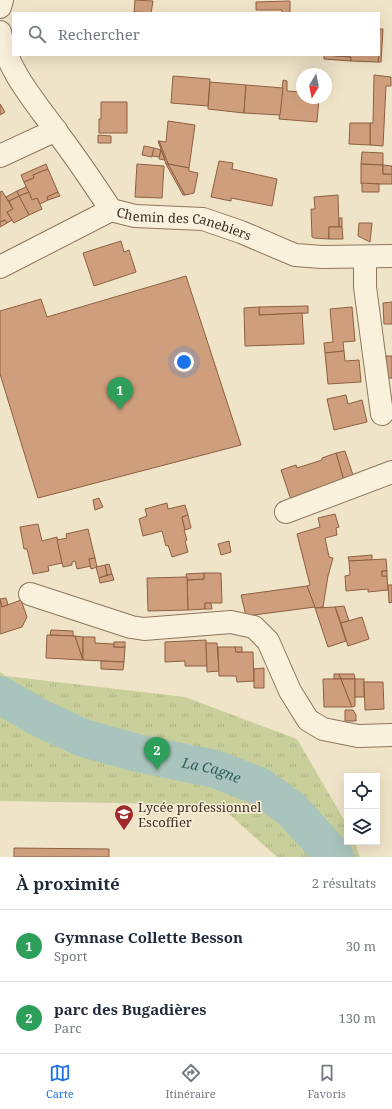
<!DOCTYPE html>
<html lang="fr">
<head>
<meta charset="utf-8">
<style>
  body { margin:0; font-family:"Noto Serif",serif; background:#f6f6f7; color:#1f2937 }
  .controls { position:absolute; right:12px; bottom:12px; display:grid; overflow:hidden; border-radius:0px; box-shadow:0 4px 16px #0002 }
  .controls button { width:36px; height:36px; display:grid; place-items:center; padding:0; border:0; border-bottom:1px solid #e0e1e3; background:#fff; color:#1f2937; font:20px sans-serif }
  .compass { position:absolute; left:296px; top:68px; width:36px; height:36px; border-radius:50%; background:#fff; box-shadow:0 4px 16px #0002; rotate:190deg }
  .you { position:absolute; left:184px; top:362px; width:14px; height:14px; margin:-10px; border:3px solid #fff; border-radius:50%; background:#1a73e8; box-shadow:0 0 0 6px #1a73e833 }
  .badge { display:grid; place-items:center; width:26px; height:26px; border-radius:50%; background:#1a73e8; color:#fff; font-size:13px; font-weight:700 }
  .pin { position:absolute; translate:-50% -33px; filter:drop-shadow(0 1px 2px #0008) }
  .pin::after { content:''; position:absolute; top:21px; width:14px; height:12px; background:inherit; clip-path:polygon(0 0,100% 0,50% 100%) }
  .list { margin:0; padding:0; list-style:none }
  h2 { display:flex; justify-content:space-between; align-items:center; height:52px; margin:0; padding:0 16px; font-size:17px }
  h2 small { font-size:13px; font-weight:400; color:#747a83 }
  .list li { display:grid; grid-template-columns:26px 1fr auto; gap:12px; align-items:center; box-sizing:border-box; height:72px; padding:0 16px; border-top:1px solid #e0e1e3 }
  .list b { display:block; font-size:15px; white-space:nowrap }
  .list p { margin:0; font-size:13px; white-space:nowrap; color:#747a83 }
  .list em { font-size:13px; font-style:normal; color:#747a83 }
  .icon { flex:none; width:22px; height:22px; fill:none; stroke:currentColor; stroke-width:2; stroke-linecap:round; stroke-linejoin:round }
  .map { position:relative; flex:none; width:392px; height:857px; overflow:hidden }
  .search { position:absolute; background:#fff; box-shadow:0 4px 16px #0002; left:12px; right:12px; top:12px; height:44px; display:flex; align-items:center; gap:10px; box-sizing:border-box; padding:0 14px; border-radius:0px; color:#747a83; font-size:15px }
  .sheet { height:196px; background:#fff }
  nav { display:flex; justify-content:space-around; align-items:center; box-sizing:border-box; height:56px; border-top:1px solid #e0e1e3; background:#fff; font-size:11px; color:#747a83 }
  nav a { display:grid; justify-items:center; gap:2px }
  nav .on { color:#1a73e8 }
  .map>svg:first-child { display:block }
  .grass { fill:url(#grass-tufts) }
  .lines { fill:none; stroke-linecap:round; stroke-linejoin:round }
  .river { stroke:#a9c4bc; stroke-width:38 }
  .building { fill:#cf9f7d; stroke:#8d5f41 }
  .minor-casing { stroke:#8d765c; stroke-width:24 }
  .minor { stroke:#faf1dc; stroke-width:22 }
  .labels { text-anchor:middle; stroke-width:3; stroke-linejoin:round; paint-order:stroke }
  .street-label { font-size:13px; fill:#3d2e20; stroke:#f7eed8 }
  .poi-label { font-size:13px; fill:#3d2e20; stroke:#f7eed8; text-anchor:start }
  .water-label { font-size:14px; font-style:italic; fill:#2f5d5a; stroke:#f7eed8 }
</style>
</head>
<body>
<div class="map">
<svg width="392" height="857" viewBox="0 0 392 857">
  <defs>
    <pattern id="grass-tufts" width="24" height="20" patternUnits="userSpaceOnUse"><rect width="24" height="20" fill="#c9cf9b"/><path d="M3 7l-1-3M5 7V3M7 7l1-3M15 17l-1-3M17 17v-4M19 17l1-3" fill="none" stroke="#aeb285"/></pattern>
  </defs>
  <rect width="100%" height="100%" fill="#f0e4c8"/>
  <path class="grass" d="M 0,672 L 6,676 L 185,697 L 297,739 L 347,825 L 347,842 L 355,842 L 360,857 L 277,857 L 219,805 L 0,801 Z"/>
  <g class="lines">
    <path class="river" id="s1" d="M 0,695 L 38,717 L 83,738 L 137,753 L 215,769 L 259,786 L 291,809 L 335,857"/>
  </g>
  <g class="building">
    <path d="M 135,0 L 153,1 L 151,13 L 134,12 Z"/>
    <path d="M 290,1 L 290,13 L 282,13 L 282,10 L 256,10 L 256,2 Z"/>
    <path d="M 380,29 L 383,29 L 381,62 L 378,62 Z"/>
    <path d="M 324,55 L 351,57 L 351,61 L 324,59 Z"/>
    <path d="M 326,55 L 379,55 L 378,62 L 351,61 L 351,57 Z"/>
    <path d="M 374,75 L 391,77 L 391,86 L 386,86 L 383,146 L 370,145 L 370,123 L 373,123 Z"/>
    <path d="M 173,76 L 210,79 L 208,106 L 171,103 Z"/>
    <path d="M 283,80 L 287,81 L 287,91 L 302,92 L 302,98 L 319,98 L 317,122 L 279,119 Z"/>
    <path d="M 210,82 L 246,85 L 244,113 L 208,109 Z"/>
    <path d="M 246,85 L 283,88 L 280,115 L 244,113 Z"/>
    <path d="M 101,102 L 127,102 L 127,133 L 99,133 L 99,119 L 101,119 Z"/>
    <path d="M 0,104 L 5,112 L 0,115 Z"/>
    <path d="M 168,121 L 195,125 L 189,168 L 168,164 L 159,141 L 166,142 Z"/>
    <path d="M 350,123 L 370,123 L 370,145 L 349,144 Z"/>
    <path d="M 98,135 L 111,136 L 111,143 L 98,143 Z"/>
    <path d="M 158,141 L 159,141 L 168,164 L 166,164 Z"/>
    <path d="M 144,146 L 154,148 L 152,157 L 142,155 Z"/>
    <path d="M 154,148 L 161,150 L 159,157 L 152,156 Z"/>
    <path d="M 161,150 L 165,160 L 159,159 Z"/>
    <path d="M 362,152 L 383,153 L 383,165 L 361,164 Z"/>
    <path d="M 219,161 L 233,163 L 232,169 L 277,179 L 272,206 L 231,198 L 231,201 L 211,197 Z"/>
    <path d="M 46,164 L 48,169 L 33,175 L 34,178 L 24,182 L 21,175 Z"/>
    <path d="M 137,164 L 164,166 L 162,198 L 135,197 Z"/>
    <path d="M 166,164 L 168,164 L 185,195 L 183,195 Z"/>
    <path d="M 168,164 L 189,168 L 189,171 L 198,173 L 194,193 L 185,195 Z"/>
    <path d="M 361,164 L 383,165 L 383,174 L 392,174 L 392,184 L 361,184 Z"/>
    <path d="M 383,165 L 392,166 L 392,174 L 383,174 Z"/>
    <path d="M 48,169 L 58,192 L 47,197 L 48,200 L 40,204 L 37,198 L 32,200 L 24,182 L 34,178 L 33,175 Z"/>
    <path d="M 362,183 L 379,184 L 379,192 L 362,192 Z"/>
    <path d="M 26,187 L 29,192 L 19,196 L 17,191 Z"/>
    <path d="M 2,191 L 13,209 L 7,212 L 12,220 L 7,223 L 5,220 L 0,222 L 0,192 Z"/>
    <path d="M 17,191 L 19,196 L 9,201 L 6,197 Z"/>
    <path d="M 29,192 L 32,200 L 37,198 L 42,209 L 29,215 L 19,196 Z"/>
    <path d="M 58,192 L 60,196 L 48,200 L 47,197 Z"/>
    <path d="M 338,195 L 339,227 L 329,227 L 329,239 L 314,238 L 312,237 L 311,209 L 315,209 L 314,197 Z"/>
    <path d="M 19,196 L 29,215 L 14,223 L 7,212 L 13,209 L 9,201 Z"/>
    <rect x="339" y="218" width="3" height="9"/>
    <path d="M 5,220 L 7,223 L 0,227 L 0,222 Z"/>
    <path d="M 359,223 L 372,223 L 370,242 L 358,236 Z"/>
    <path d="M 329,227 L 342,227 L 343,239 L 329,239 Z"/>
    <path d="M 121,241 L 124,252 L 129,250 L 136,272 L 94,286 L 83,253 Z"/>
    <path d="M 186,276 L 241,445 L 38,498 L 0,374 L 0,311 L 41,299 L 47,317 Z"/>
    <path d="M 392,302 L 392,324 L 384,324 L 383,303 Z"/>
    <path d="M 308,306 L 308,313 L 259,315 L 259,307 Z"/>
    <path d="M 259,307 L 259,315 L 302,313 L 304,344 L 245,346 L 244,308 Z"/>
    <path d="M 352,307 L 355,341 L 343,342 L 344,351 L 325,353 L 324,343 L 333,342 L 330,309 Z"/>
    <path d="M 344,351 L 345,361 L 359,360 L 361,382 L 328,384 L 325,353 Z"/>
    <path d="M 386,356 L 392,356 L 392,378 L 388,378 Z"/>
    <path d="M 346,395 L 348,404 L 362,400 L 367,422 L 334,430 L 327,399 Z"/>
    <path d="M 345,451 L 355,481 L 345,484 L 336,453 Z"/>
    <path d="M 336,453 L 345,484 L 291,500 L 281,470 L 296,465 L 297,468 L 322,460 L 322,458 Z"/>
    <path d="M 99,498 L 103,507 L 95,510 L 93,500 Z"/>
    <path d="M 167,503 L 168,509 L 185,505 L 188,515 L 182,517 L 185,530 L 184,530 L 187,540 L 185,541 L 188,552 L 172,557 L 168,545 L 166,546 L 162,531 L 143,536 L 139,519 L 147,516 L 145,509 Z"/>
    <path d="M 335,514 L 339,527 L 336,528 L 337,535 L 325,538 L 329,557 L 333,558 L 328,576 L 323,607 L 315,608 L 307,586 L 310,585 L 297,534 L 320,527 L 318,518 Z"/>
    <path d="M 188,515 L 191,528 L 185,530 L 182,517 Z"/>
    <path d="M 38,524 L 42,541 L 57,537 L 62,563 L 48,566 L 49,571 L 33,574 L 27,549 L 24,549 L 20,527 Z"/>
    <path d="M 88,529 L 95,558 L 89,559 L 91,566 L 77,569 L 75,561 L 72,562 L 72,565 L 63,567 L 57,540 L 67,538 L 66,534 Z"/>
    <path d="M 229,541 L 231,552 L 221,555 L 218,544 Z"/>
    <path d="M 372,555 L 372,560 L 349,561 L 348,557 Z"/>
    <path d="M 95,558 L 97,567 L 91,569 L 89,559 Z"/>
    <path d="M 386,559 L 387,571 L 382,571 L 382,576 L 387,576 L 388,590 L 368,592 L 368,589 L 346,591 L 345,576 L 350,575 L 349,561 Z"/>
    <path d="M 109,564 L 112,574 L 107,575 L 105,565 Z"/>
    <path d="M 105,565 L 107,575 L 99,578 L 96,567 Z"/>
    <rect x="382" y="571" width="5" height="5"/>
    <path d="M 204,573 L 221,573 L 222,603 L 205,603 L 205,609 L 188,610 L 187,580 L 204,579 Z"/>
    <path d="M 204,573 L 204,579 L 187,580 L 186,574 Z"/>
    <path d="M 112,574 L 114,580 L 100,583 L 99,578 Z"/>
    <path d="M 187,577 L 188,610 L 148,611 L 147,578 Z"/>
    <path d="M 388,585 L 392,585 L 392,602 L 389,603 Z"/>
    <path d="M 307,586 L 315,607 L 246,616 L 241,595 Z"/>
    <path d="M 6,598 L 8,605 L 2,607 L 0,599 Z"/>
    <path d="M 0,600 L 2,607 L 21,600 L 27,617 L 22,627 L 0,634 Z"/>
    <path d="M 205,603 L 211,603 L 212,609 L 205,609 Z"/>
    <path d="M 344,606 L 349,621 L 341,623 L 335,607 Z"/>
    <path d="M 335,607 L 346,641 L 328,647 L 315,608 Z"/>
    <path d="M 362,617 L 369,639 L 348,646 L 341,623 Z"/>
    <path d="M 51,630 L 73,631 L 73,636 L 50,635 Z"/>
    <path d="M 47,635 L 75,636 L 83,660 L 46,658 Z"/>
    <path d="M 75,636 L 83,637 L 83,660 Z"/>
    <path d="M 83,637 L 95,637 L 95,643 L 114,644 L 114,647 L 125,647 L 124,662 L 83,660 Z"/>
    <path d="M 206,640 L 207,666 L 185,666 L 185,661 L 165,662 L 165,642 Z"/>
    <rect x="114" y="642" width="11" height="5"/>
    <path d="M 206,643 L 217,643 L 219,671 L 207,672 Z"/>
    <path d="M 218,647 L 235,647 L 236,652 L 253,652 L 254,681 L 237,682 L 236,676 L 219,676 Z"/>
    <path d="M 235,647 L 242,647 L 242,652 L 236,652 Z"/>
    <path d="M 101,661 L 124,662 L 123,670 L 101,669 Z"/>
    <path d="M 264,668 L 264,688 L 254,688 L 254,669 Z"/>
    <path d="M 334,674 L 339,674 L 341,679 L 334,679 Z"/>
    <path d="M 339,674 L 354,674 L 355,679 L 341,679 Z"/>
    <path d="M 323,679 L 341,679 L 352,707 L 324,707 Z"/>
    <path d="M 341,679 L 355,679 L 355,706 L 352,707 Z"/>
    <rect x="355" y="679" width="9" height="18"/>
    <path d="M 364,682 L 383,682 L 384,709 L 365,710 Z"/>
    <path d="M 345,710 L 353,710 L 356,715 L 356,721 L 345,721 Z"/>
    <path d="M 14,848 L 109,849 L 109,857 L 14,857 Z"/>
  </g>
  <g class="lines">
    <g class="minor-casing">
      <g id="minor">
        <path d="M 0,7 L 2,0"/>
        <path id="s2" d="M 0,32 C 7,71 37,104 59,135 C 77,159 94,184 111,210 L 135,216 L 203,219 L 241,232 L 295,255 L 322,257 L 392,256"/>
        <path d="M 0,156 L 56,130"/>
        <path d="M 365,257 L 365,287 L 382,414"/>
        <path d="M 0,267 L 111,210"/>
        <path d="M 286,512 L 392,472"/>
        <path d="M 30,594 L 131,627 L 144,629 L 231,622 L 254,627 L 268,641 L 290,691 L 308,720 L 323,729 L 358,736 L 392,735"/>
      </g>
    </g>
    <use href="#minor" class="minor"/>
  </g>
  <defs>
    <g id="school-pin" transform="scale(1)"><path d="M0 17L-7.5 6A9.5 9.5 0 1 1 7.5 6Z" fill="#9e2a2b" stroke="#f7eed8"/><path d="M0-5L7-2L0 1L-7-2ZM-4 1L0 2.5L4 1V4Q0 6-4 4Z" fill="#fff"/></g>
  </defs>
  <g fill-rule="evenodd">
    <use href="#school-pin" x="124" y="814"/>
  </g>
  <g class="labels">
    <g class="street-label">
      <text dy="5" stroke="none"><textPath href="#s2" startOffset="286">Chemin des Canebiers</textPath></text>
    </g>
    <g class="poi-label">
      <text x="138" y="812">Lycée professionnel<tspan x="138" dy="15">Escoffier</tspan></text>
    </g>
    <g class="water-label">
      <text dy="5" stroke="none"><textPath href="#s1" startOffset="226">La Cagne</textPath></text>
    </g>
  </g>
</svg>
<div class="controls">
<button><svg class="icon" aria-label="locate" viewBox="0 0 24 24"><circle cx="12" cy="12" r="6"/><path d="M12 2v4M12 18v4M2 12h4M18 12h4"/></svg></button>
<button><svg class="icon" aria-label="layers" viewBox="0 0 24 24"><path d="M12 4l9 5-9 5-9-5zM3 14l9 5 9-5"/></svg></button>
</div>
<svg class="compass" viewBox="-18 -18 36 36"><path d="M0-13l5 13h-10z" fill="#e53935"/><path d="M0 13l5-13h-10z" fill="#747a83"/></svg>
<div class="you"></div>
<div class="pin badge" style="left:120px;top:410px;background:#2e9e5b">1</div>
<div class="pin badge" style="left:157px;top:770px;background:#2e9e5b">2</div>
<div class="search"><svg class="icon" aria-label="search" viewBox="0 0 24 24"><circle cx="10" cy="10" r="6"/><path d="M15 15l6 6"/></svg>Rechercher</div>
</div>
<section class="sheet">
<h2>À proximité<small>2 résultats</small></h2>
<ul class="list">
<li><span class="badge" style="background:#2e9e5b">1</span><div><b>Gymnase Collette Besson</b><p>Sport</p></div><em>30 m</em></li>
<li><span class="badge" style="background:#2e9e5b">2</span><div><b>parc des Bugadières</b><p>Parc</p></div><em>130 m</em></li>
</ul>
</section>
<nav>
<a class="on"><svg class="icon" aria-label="map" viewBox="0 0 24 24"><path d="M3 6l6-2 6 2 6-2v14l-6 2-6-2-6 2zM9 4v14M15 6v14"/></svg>Carte</a>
<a><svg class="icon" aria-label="directions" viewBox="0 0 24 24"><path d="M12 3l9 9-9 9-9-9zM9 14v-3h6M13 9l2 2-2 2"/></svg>Itinéraire</a>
<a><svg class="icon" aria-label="saved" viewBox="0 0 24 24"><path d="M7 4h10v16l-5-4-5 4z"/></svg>Favoris</a>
</nav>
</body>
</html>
